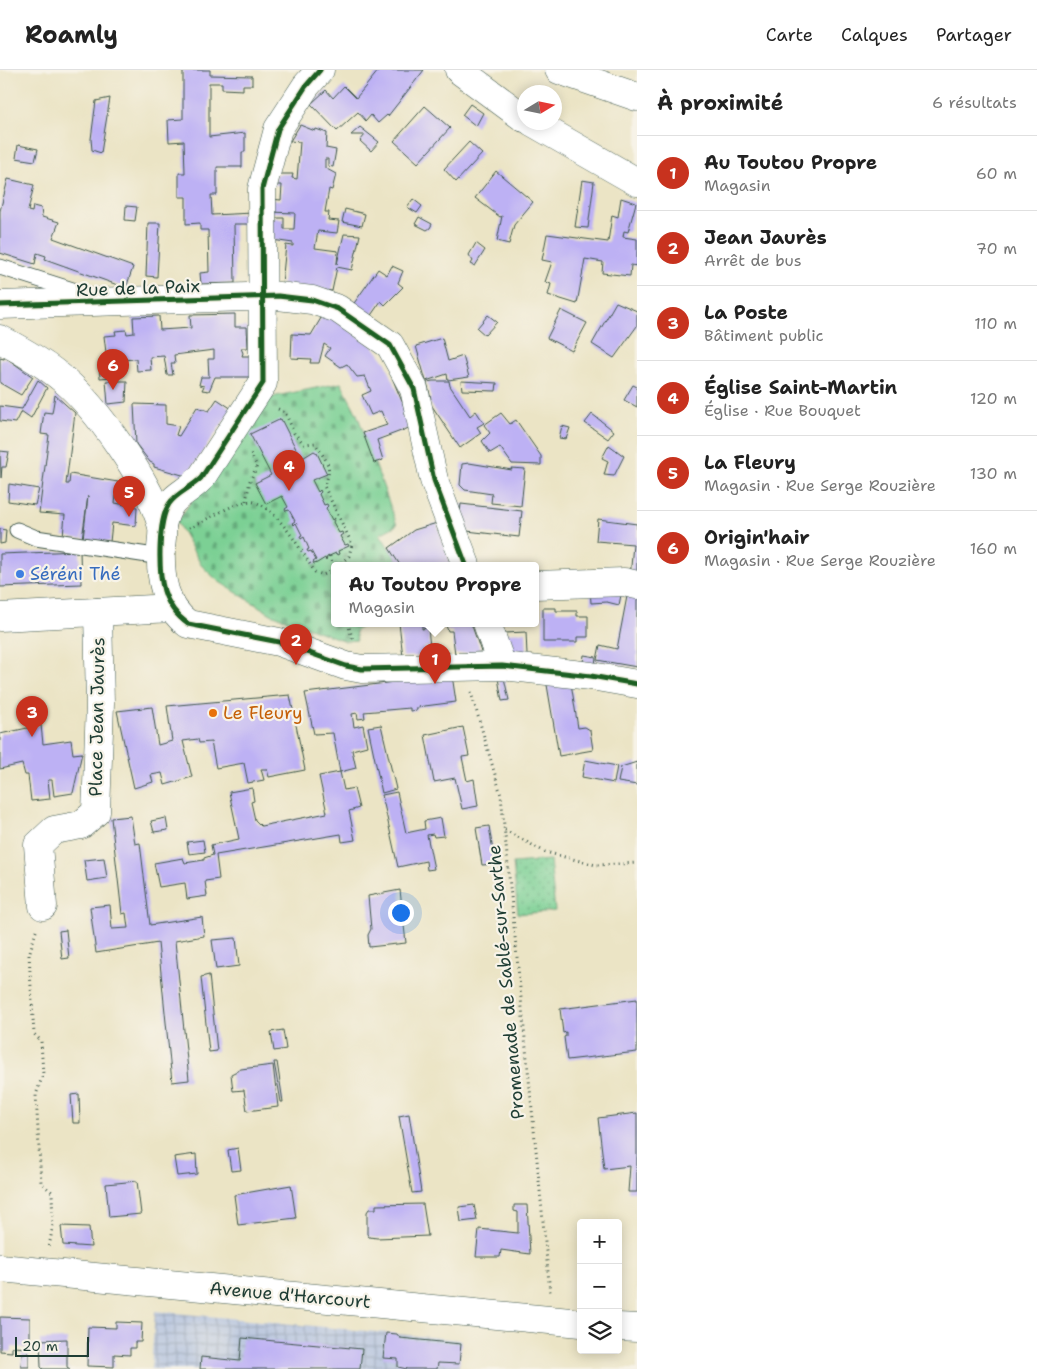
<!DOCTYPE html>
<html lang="fr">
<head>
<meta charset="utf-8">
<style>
  body { margin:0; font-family:"Shantell Sans",sans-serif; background:#f6f6f6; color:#222 }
  .controls { position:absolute; right:15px; bottom:15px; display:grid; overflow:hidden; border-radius:5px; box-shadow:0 2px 12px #0003 }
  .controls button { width:45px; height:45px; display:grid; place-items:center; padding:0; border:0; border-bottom:1px solid #e0e0e0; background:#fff; color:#222; font:25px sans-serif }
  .compass { position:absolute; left:517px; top:15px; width:45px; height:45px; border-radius:50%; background:#fff; box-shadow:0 2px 12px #0003; rotate:80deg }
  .scale { position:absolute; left:15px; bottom:12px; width:74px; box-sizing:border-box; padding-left:5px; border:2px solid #1f3d34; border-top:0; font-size:14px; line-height:18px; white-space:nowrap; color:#1f3d34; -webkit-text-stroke:4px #f7f3e8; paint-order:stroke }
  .you { position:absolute; left:400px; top:842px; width:18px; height:18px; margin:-12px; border:4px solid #fff; border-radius:50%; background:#1a73e8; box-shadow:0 0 0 8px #1a73e833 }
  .badge { display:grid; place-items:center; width:32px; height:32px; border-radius:50%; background:#c8321e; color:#fff; font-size:16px; font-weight:700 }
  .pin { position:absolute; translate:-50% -41px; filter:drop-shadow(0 1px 2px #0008) }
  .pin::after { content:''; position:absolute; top:26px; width:18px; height:15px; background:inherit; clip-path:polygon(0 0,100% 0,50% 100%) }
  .popup { position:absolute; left:331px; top:492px; width:208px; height:65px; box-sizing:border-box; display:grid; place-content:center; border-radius:5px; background:#fff; filter:drop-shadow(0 1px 4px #0005); font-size:16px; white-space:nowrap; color:#767676 }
  .popup b { font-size:19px; color:#222 }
  .popup::after { content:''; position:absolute; left:50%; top:100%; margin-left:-10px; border:10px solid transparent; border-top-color:#fff }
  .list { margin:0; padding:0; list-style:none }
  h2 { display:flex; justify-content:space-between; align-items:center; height:65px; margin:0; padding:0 20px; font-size:21px }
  h2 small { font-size:16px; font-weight:400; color:#767676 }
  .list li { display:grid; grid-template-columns:32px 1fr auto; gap:15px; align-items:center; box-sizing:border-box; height:75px; padding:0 20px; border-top:1px solid #e0e0e0 }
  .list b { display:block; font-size:19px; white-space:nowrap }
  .list p { margin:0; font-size:16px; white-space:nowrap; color:#767676 }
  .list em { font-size:16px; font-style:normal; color:#767676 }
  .icon { flex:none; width:28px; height:28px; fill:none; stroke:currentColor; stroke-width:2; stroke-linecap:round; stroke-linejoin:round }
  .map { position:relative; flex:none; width:637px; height:1299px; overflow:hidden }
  header { display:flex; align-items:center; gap:30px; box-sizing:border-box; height:70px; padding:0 25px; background:#fff; border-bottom:1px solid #e0e0e0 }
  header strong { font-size:24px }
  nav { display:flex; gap:28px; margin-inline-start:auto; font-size:18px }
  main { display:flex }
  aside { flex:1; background:#fff }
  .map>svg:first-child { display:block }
  .industrial { fill:url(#industrial-grid) }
  .grass { fill:url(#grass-dots); stroke:#4d8664 }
  .cemetery { fill:url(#cemetery-stones); stroke:#4d8664 }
  .building { fill:#bdb1f4 }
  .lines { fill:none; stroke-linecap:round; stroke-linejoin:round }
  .service-casing { stroke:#3e564a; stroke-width:17 }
  .minor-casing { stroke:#3e564a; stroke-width:29 }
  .tertiary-casing { stroke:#3e564a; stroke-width:29 }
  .secondary-casing { stroke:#3e564a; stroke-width:29 }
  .path { stroke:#3e564a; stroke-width:3; stroke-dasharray:1 4; stroke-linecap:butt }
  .service { stroke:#fff; stroke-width:15 }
  .minor { stroke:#fff; stroke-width:28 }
  .tertiary { stroke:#fff; stroke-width:28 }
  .secondary { stroke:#fff; stroke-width:28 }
  .cycleway-casing { stroke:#f7f3e8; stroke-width:8 }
  .cycleway { stroke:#1b5e20; stroke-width:5 }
  .shop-dot { fill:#3f7fe0; stroke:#f7f3e8; stroke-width:2 }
  .food-dot { fill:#e8710a; stroke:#f7f3e8; stroke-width:2 }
  .labels { text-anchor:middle; stroke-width:4.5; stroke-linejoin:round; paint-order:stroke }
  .street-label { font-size:18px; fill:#1f3d34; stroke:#f7f3e8 }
  .shop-label { font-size:18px; fill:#366cbe; stroke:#f7f3e8; text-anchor:start }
  .food-label { font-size:18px; fill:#c56008; stroke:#f7f3e8; text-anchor:start }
</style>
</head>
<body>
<header>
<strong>Roamly</strong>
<nav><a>Carte</a><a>Calques</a><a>Partager</a></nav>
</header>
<main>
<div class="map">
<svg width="637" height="1299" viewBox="0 0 637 1299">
  <defs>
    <pattern id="industrial-grid" width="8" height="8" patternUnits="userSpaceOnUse" patternTransform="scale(1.25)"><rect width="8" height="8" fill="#b7c5de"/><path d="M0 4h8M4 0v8" fill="none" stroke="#94a1b5"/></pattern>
    <pattern id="grass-dots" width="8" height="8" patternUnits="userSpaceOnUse" patternTransform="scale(1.25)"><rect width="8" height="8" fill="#7bd094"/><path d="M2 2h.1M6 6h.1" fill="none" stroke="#64aa7a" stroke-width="1.8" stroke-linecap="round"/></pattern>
    <pattern id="cemetery-stones" width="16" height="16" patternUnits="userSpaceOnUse" patternTransform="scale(1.25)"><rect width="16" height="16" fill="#7bd094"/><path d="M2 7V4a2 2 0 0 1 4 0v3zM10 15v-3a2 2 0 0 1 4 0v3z" fill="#64aa7a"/></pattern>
  </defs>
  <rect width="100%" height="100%" fill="#f7f3e8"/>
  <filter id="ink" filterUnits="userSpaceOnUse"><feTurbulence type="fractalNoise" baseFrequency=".02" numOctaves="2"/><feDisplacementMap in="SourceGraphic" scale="10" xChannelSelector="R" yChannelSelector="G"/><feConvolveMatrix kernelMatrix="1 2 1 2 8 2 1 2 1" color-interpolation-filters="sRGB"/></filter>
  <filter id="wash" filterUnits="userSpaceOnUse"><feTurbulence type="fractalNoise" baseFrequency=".0096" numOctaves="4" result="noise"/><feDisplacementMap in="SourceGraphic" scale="20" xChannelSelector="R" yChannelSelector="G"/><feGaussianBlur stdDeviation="1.12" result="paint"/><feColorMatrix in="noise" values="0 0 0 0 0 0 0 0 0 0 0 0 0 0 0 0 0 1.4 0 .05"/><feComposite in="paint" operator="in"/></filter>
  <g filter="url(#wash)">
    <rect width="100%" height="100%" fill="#ebe4c5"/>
    <path class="industrial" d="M 155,1241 L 461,1270 L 459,1299 L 151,1299 Z"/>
    <path class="grass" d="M 550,790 L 555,841 L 518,844 L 513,793 Z"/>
    <path class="cemetery" d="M 341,313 L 357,344 L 397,455 L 380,464 L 400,495 L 335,495 L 335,553 L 367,553 L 355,561 L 357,570 L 345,571 L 271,544 L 218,511 L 202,496 L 177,452 L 259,334 L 276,326 Z"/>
    <g id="blocks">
      <g class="building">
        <path d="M 183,0 L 210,0 L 210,5 L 252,6 L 252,15 L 243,15 L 243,20 L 222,19 L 222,13 L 209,13 L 209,67 L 245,63 L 245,82 L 242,82 L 242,97 L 217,97 L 217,125 L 211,125 L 212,145 L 253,143 L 253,154 L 234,154 L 235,213 L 201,214 L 200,203 L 209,202 L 208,160 L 200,160 L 200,153 L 186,154 L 186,127 L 179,127 L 179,103 L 185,103 L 184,71 L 169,72 L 168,50 L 183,49 Z"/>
        <path d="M 379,0 L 424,0 L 388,46 L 387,45 L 378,53 L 371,45 L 366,51 L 358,42 L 337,61 L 311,34 L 326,20 L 333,28 L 344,16 L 356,28 Z"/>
        <path d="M 110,28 L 103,70 L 101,83 L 92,80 L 91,69 L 96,31 Z"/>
        <path d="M 470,34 L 483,43 L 476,56 L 462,45 Z"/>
        <path d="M 425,36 L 450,58 L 418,93 L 394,71 Z"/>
        <path d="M 300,55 L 315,61 L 316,59 L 327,63 L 326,78 L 336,80 L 333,97 L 328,96 L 328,89 L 325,89 L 325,98 L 336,104 L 332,120 L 329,119 L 325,142 L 329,142 L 328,150 L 339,151 L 337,163 L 318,161 L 315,178 L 338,181 L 337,194 L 344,164 L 360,165 L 352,200 L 337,197 L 332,221 L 282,214 L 286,175 L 293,176 L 293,173 L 272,170 L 268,148 L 284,148 L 284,159 L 294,159 L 295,143 L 269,142 L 269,129 L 281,130 L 282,115 L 274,115 L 277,104 L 293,104 L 292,108 L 297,109 L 300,72 L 290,71 Z"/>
        <path d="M 360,57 L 379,72 L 371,81 L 360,71 L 365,65 L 351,65 Z"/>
        <path d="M 469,72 L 482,84 L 456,112 L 444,99 Z"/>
        <path d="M 18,75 L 38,79 L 35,91 L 16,88 Z"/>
        <path d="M 496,101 L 533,132 L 514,155 L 509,174 L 497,171 L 502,146 L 500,147 L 475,128 Z"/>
        <path d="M 8,109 L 34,115 L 28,141 L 32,142 L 33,136 L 41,138 L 42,147 L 59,152 L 53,168 L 133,197 L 126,218 L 45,189 L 46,186 L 37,183 L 35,194 L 0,183 L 0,141 Z"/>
        <path d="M 582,110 L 594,112 L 588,158 L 575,157 Z"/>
        <path d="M 621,128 L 636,133 L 628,162 L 624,161 L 623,167 L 637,169 L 637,196 L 631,195 L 630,206 L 602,203 L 603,192 L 585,189 L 577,234 L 548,225 L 551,214 L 545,212 L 552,192 L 542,190 L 547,164 L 608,172 L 612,145 L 618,147 Z"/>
        <path d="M 413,129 L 422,136 L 417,143 L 407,137 Z"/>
        <path d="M 126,136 L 137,137 L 135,151 L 125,150 Z"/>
        <path d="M 345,139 L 365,144 L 362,156 L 342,152 Z"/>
        <path d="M 419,147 L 432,154 L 430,158 L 427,160 L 415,154 Z"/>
        <path d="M 148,153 L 160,153 L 157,207 L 146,206 Z"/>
        <path d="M 476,173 L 485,180 L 475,196 L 471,194 L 473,191 L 469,185 Z"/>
        <path d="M 392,196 L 403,201 L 398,213 L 403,217 L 385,235 L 381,231 L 367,251 L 350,239 L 378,199 L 387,205 Z"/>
        <path d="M 616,232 L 637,241 L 637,256 L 614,288 L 592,274 Z"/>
        <path d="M 561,240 L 587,253 L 572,281 L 547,268 Z"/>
        <path d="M 324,243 L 374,277 L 386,293 L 403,334 L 409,358 L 377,370 L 383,390 L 374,393 L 363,363 L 387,355 L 381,341 L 371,345 L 362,325 L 371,321 L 365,306 L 357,307 L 347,294 L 341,297 L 325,286 L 330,278 L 324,274 L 319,293 L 310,293 L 311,289 L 291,288 L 292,264 L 311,265 Z"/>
        <path d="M 235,244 L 235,257 L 247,257 L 248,278 L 241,278 L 243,283 L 242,286 L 253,286 L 252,307 L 215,307 L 209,321 L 202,320 L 204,316 L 199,315 L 201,307 L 209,307 L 208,289 L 214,289 L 214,280 L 174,285 L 175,293 L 171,293 L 173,305 L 167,305 L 164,286 L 150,287 L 151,300 L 137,301 L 136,289 L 121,290 L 122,297 L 111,298 L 112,307 L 100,308 L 99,291 L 107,291 L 104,266 L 116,265 L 115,261 L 126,260 L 127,264 L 134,263 L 133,247 L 159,246 L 160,260 L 191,258 L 190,245 Z"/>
        <path d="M 488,245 L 497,252 L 485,265 L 477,258 Z"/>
        <path d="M 442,268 L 448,291 L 463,286 L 469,307 L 448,310 L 447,304 L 426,311 L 416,276 Z"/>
        <path d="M 5,287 L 33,307 L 21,325 L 0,313 L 0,288 L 4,289 Z"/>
        <path d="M 38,310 L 47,318 L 31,348 L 21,341 L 15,353 L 0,351 L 0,336 L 22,339 Z"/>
        <path d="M 106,311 L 127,311 L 126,332 L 108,334 Z"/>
        <path d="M 433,311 L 449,311 L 450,316 L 470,346 L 476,341 L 484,353 L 477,357 L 481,363 L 460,378 L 428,330 L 431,329 L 427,312 Z"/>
        <path d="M 461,311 L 497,313 L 496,321 L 462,320 Z"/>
        <path d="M 633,315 L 637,317 L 637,337 L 624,330 Z"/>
        <path d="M 55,325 L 75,343 L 66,414 L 69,414 L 70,404 L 118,412 L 115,433 L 137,437 L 136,456 L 112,453 L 110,472 L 83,469 L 88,426 L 82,469 L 63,466 L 65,445 L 39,443 L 49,365 L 41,364 L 44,342 L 52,343 Z"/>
        <path d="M 217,329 L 232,339 L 186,406 L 154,397 L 154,394 L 150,392 L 136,374 L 134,334 L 166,335 L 166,354 L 179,356 L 176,365 L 179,366 L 197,337 L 209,341 Z"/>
        <path d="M 501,343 L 510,354 L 516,350 L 541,386 L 541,395 L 512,394 L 500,377 L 490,383 L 482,371 L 490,363 L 484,355 Z"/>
        <path d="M 592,344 L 614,361 L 608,369 L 585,353 Z"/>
        <path d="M 281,349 L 301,389 L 314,381 L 317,383 L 327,404 L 312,410 L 318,422 L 320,420 L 321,422 L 319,424 L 324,435 L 327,434 L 328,436 L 326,438 L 332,450 L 335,448 L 333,452 L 339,463 L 342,462 L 343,464 L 340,466 L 345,475 L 348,474 L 349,476 L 338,481 L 339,484 L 337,485 L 336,483 L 327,487 L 326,491 L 325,488 L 317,493 L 314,494 L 313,492 L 316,490 L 311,481 L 308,482 L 307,480 L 309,479 L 304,467 L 301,469 L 300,466 L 302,465 L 296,453 L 294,455 L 292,453 L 295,451 L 289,440 L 286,441 L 285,439 L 288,437 L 282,426 L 266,434 L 255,413 L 271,405 L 250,364 Z"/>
        <path d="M 562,356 L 570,358 L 566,369 L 559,368 Z"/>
        <path d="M 609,375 L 624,386 L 614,406 L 604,405 L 608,391 L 602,388 Z"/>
        <path d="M 0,381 L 9,382 L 6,397 L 2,397 L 1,408 Z"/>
        <path d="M 469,393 L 512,400 L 511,398 L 525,399 L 521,436 L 491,433 L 492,424 L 465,420 L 460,415 L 462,394 Z"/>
        <path d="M 9,414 L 39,419 L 35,435 L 8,431 Z"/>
        <path d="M 461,434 L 522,441 L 519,467 L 458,460 Z"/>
        <path d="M 598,449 L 637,454 L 637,509 L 630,508 L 633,474 L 596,471 Z"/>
        <path d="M 437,453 L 451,495 L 400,495 L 389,478 L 414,460 Z"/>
        <path d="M 0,459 L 6,460 L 5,473 L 0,474 Z"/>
        <path d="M 80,481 L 81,514 L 0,517 L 0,484 Z"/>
        <path d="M 590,519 L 622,520 L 619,535 L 607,532 L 591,533 Z"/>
        <path d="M 628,521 L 637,523 L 637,597 L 597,590 L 600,575 L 617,579 Z"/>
        <path d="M 543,538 L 556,538 L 556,541 L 577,541 L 577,546 L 588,546 L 588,567 L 577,567 L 577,572 L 543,572 Z"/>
        <path d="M 399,553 L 422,553 L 422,559 L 428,558 L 430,577 L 424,577 L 425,586 L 403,587 Z"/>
        <path d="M 445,553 L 471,553 L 481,582 L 455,584 L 452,561 L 448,561 Z"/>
        <path d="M 526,562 L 527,585 L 510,584 L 505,563 Z"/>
        <path d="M 584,585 L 596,587 L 595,595 L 583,592 Z"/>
        <path d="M 452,605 L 456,632 L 417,637 L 417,640 L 410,641 L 410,638 L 364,642 L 365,648 L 358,649 L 357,643 L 352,644 L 354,657 L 363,655 L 367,676 L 352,680 L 356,698 L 340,702 L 344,720 L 354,718 L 359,738 L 349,741 L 355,770 L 342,772 L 341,764 L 216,785 L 219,809 L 205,811 L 207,826 L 187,829 L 185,813 L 159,817 L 154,793 L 183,788 L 185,793 L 204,790 L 204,788 L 213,785 L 211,775 L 239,769 L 229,722 L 252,718 L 254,731 L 251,732 L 255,750 L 261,756 L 327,743 L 319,706 L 340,702 L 333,663 L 314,664 L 305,623 Z"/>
        <path d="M 498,608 L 504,608 L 509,630 L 502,631 Z"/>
        <path d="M 546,609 L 571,613 L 578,658 L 585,657 L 590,660 L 593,680 L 559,686 Z"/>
        <path d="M 290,625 L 305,700 L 269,707 L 267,699 L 261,699 L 264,710 L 248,713 L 244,693 L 216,698 L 211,672 L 199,673 L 198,669 L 183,671 L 192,707 L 165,715 L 162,703 L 151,705 L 153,712 L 134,718 L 117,641 L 152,637 L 158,675 L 172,671 L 167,636 Z"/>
        <path d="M 41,655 L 43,674 L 71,670 L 73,684 L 82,683 L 73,723 L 54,726 L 52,710 L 48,710 L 50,729 L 31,731 L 28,705 L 25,705 L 22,694 L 0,699 L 0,664 Z"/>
        <path d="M 381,655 L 396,719 L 382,723 L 368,657 Z"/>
        <path d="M 463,657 L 469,686 L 462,687 L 467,711 L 474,709 L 478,736 L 462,739 L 455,708 L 434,712 L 425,665 Z"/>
        <path d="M 585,690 L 617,696 L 614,713 L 582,707 Z"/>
        <path d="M 637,692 L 637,715 L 618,712 L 621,697 Z"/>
        <path d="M 397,722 L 406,763 L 425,759 L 424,751 L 441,748 L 444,766 L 434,767 L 433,764 L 427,765 L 434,799 L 427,800 L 426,791 L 398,797 L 382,725 Z"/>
        <path d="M 131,746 L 135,774 L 140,773 L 150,855 L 202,847 L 204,866 L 175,871 L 189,1010 L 172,1012 L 158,873 L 96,883 L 90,837 L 110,835 L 112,859 L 128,858 L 126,843 L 122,844 L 111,748 Z"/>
        <path d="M 166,748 L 168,760 L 154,762 L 151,751 Z"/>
        <path d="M 489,756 L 495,794 L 482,795 L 476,758 Z"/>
        <path d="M 203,770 L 205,782 L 189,784 L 187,772 Z"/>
        <path d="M 104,788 L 107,808 L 87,811 L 84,790 Z"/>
        <path d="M 400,820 L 406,873 L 369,877 L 368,865 L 371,859 L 368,826 Z"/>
        <path d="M 66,860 L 69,888 L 62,889 L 59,861 Z"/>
        <path d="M 236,868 L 239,896 L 216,899 L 212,870 Z"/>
        <path d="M 209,905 L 217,981 L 209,982 L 201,907 Z"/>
        <path d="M 637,929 L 637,982 L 567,990 L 564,967 L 566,966 L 566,962 L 563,963 L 560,939 Z"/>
        <path d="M 283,960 L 286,979 L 274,981 L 271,962 Z"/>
        <path d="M 274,992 L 277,992 L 283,1032 L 281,1032 Z"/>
        <path d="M 273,995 L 278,1037 L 247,1041 L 244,1020 L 233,1021 L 231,1004 L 241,999 Z"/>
        <path d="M 79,1024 L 80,1053 L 73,1053 L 71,1025 Z"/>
        <path d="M 637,1043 L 637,1122 L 628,1122 L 630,1096 L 604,1099 L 598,1048 Z"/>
        <path d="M 409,1044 L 421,1122 L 412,1123 L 399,1046 Z"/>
        <path d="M 238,1078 L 241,1100 L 231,1101 L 228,1080 Z"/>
        <path d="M 196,1084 L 197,1104 L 177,1106 L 174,1087 Z"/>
        <path d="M 137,1111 L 141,1144 L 109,1147 L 106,1114 Z"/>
        <path d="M 291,1115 L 296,1148 L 238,1155 L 234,1125 Z"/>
        <path d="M 423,1134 L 428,1166 L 377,1168 L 369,1167 L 367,1164 L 367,1142 L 369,1139 L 376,1139 L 376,1135 Z"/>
        <path d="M 474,1135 L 477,1150 L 461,1152 L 459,1137 Z"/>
        <path d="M 514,1135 L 527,1135 L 530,1184 L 501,1180 L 500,1187 L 476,1187 L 479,1159 L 518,1163 L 518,1142 L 514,1141 Z"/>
        <path d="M 61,1156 L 89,1157 L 91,1177 L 63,1175 Z"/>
        <path d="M 0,1247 L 30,1248 L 30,1278 L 12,1277 L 12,1282 L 0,1281 Z"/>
        <path d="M 116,1252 L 142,1253 L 141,1272 L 135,1272 L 135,1278 L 130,1278 L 130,1285 L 114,1284 L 114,1297 L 87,1296 L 88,1257 L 116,1258 Z"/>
        <path d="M 386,1263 L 397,1264 L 400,1268 L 461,1274 L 459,1294 L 438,1293 L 437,1299 L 407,1299 L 398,1297 L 398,1289 L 383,1288 Z"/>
        <path d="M 242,1268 L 362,1279 L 360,1299 L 200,1299 L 201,1287 L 240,1291 Z"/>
        <path d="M 67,1269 L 67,1297 L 70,1299 L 43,1299 L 41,1297 L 40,1270 Z"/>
        <path d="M 22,1283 L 29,1283 L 29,1297 L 21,1297 Z"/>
      </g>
    </g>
  </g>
  <g filter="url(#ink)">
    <use href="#blocks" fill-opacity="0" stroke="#3e564a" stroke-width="1"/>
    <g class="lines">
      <g class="service-casing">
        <g id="service">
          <path d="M 0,197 L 82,223 L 85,227"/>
          <path d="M 17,460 L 36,468 L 161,487"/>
        </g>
      </g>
      <g class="minor-casing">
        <g id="minor">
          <path d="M 459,0 L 524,48"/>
          <path d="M 559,0 L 637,27"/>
          <path d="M 532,52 L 637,112"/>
          <path d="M 0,235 L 278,226 L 312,230 L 338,239 L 390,275 L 414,319 L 434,410 L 466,495"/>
          <path d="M 162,455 C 170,423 181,428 201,408 L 263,313 L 262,119 L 278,59 L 306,16 L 320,0"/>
          <path d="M 535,515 L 624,512 L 637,515"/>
          <path d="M 0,547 L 172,538"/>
          <path d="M 487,553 L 502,596"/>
          <path d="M 43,836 L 38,775 L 54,760 L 81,755 L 96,742 L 100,634 L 98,542"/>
        </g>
      </g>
      <g class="tertiary-casing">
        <path id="tertiary" d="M 0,269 C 23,281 44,293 64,310 C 97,338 148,411 161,453 C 164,461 161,472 161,480 C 160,508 164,536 188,554 L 279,572 L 346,596 L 362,599 L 502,596 L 591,606 L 637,614"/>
      </g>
      <g class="secondary-casing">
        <g id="secondary">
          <path d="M 0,1198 L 581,1253"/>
          <path d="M 618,1257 L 637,1258"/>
        </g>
      </g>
      <g class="path">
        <path d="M 278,339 L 285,342 L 294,363 L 304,374 L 315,373 C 326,391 334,396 324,416 L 352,474 L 349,486 L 339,495"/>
        <path d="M 246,431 L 250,411 L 257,396 L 249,381"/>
        <path d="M 189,458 C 207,450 226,437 245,432 C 271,425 303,484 315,502 L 323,505 L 335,500"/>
        <path d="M 330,486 L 335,506"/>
        <path d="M 348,553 L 353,571"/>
        <path d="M 471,622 L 501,725 L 550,1222"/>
        <path d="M 505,760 L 545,782 L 596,795 L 637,793"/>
        <path d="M 36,861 L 29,885 L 34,964 L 41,971 L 43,1004 L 36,1025 L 41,1113 L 52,1122 L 53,1155 L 49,1177"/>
      </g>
      <use href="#service" class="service"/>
      <use href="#minor" class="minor"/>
      <use href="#tertiary" class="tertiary"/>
      <use href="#secondary" class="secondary"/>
      <g class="cycleway-casing">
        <g id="cycleway">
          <path d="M 320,0 L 306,16 L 278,59 L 262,119 L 263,313 L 201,408 C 191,418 176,423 169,434 C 158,451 158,501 164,521 C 168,534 177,546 188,554 L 279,572 L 346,596 L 362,599 L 502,596 L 591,606 L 637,614"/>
          <path d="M 0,235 L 278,226 L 312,230 L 338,239 L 390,275 L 414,319 L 434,410 L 466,495"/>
        </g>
      </g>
      <use href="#cycleway" class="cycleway"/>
    </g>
  </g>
  <circle class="shop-dot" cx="20" cy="504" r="5"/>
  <circle class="food-dot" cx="213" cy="643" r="5"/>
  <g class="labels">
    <g class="street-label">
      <text transform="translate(138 218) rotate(-2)" y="6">Rue de la Paix</text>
      <text transform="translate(97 647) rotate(-89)" y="6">Place Jean Jaurès</text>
      <text transform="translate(506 912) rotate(-95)" y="6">Promenade de Sablé-sur-Sarthe</text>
      <text transform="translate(290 1225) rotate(5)" y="6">Avenue d'Harcourt</text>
    </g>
    <g class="shop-label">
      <text x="30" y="510">Séréni Thé</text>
    </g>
    <g class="food-label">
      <text x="223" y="649">Le Fleury</text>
    </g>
  </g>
</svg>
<div class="controls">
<button>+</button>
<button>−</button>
<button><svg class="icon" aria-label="layers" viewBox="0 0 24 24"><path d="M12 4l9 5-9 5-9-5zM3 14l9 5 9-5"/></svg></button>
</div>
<svg class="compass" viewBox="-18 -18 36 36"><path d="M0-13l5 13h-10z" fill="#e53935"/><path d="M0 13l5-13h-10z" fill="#767676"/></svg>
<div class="scale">20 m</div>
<div class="you"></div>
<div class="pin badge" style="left:435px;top:614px">1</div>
<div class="popup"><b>Au Toutou Propre</b>Magasin</div>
<div class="pin badge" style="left:296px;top:595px">2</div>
<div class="pin badge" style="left:32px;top:667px">3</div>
<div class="pin badge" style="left:289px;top:421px">4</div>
<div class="pin badge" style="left:129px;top:447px">5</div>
<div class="pin badge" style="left:113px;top:320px">6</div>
</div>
<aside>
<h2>À proximité<small>6 résultats</small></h2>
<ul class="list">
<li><span class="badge">1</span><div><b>Au Toutou Propre</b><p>Magasin</p></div><em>60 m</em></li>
<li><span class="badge">2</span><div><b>Jean Jaurès</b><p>Arrêt de bus</p></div><em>70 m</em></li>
<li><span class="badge">3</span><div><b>La Poste</b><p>Bâtiment public</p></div><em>110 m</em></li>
<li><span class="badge">4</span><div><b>Église Saint-Martin</b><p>Église · Rue Bouquet</p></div><em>120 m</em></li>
<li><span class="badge">5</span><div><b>La Fleury</b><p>Magasin · Rue Serge Rouzière</p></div><em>130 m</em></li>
<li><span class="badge">6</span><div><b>Origin'hair</b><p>Magasin · Rue Serge Rouzière</p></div><em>160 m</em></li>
</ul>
</aside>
</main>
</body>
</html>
